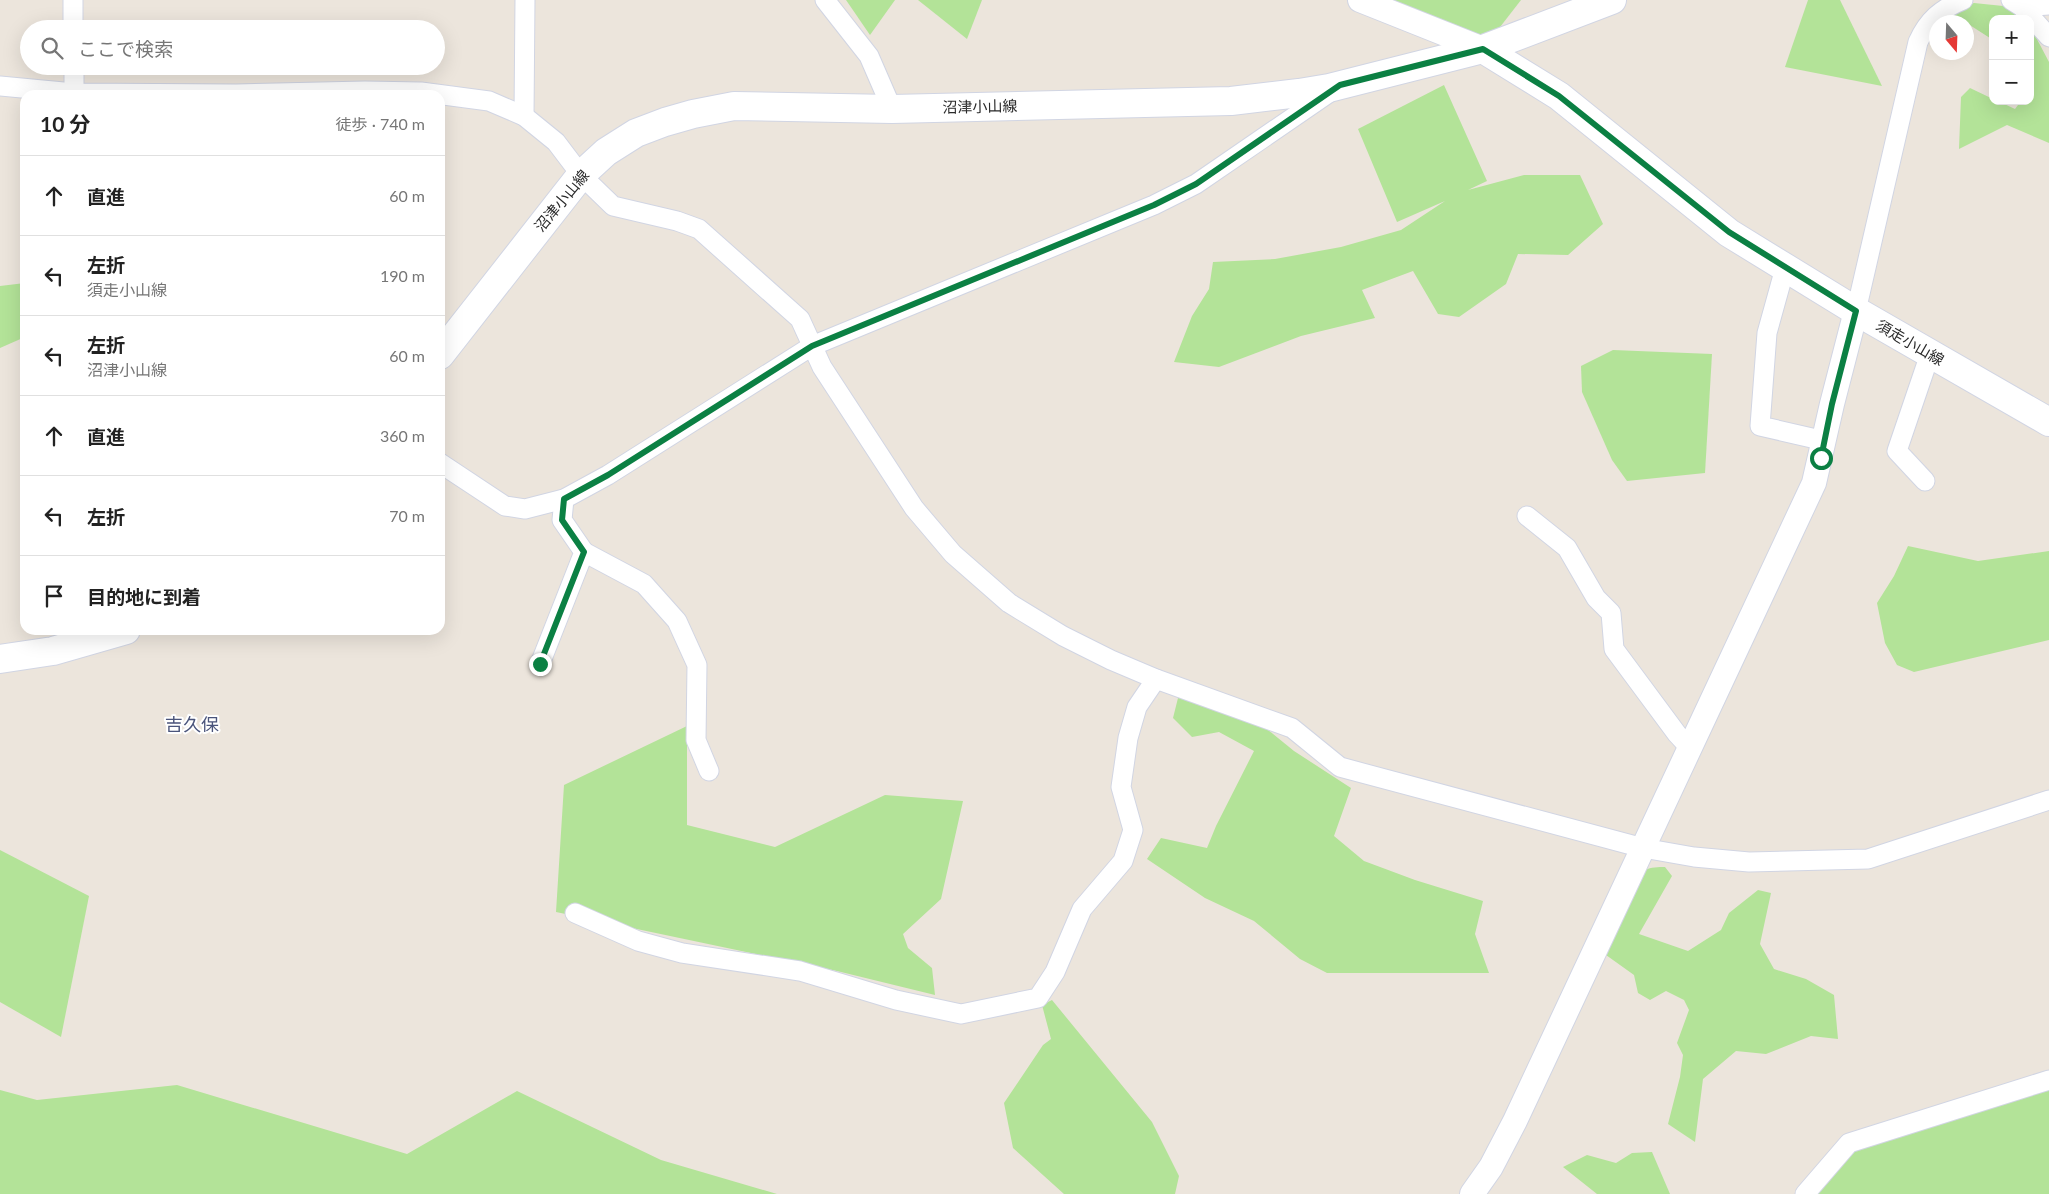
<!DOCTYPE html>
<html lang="ja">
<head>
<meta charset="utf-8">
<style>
  body { margin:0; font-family:Lato,"Noto Sans JP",sans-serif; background:#f2f2f2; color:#222 }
  .controls { position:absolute; right:15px; top:15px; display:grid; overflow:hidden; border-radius:10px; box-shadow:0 5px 20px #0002 }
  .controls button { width:45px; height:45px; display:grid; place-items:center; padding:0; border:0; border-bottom:1px solid #e0e0e0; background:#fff; color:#222; font:25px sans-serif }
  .compass { position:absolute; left:1929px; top:15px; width:45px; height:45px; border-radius:50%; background:#fff; box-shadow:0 5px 20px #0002; rotate:161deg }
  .stop { position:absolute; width:15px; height:15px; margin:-11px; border:4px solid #0b8043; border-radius:50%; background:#fff }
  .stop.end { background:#0b8043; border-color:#fff; box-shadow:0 1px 5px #0008 }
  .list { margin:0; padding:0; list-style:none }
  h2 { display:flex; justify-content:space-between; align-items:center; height:65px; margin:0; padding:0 20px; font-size:21px }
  h2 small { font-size:16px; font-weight:400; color:#767676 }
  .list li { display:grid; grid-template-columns:32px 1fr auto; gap:15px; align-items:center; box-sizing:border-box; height:80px; padding:0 20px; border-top:1px solid #e0e0e0 }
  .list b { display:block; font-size:19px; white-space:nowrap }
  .list p { margin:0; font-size:16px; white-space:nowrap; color:#767676 }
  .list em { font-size:16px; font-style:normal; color:#767676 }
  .icon { flex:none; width:28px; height:28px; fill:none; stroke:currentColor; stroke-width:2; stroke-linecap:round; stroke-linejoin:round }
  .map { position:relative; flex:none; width:2049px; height:1194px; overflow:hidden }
  .search { position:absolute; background:#fff; box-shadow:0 5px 20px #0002; left:20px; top:20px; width:425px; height:55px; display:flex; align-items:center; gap:12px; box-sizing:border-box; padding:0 18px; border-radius:28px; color:#767676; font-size:19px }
  .panel { position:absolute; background:#fff; box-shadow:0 5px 20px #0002; left:20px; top:90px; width:425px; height:545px; border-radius:15px }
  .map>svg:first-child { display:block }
  .green { fill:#b3e398 }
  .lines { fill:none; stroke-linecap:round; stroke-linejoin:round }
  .minor-casing { stroke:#d1d5e3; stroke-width:21 }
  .tertiary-casing { stroke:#d1d5e3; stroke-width:26 }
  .secondary-casing { stroke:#d1d5e3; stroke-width:30 }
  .minor { stroke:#fff; stroke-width:19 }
  .tertiary { stroke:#fff; stroke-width:24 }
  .secondary { stroke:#fff; stroke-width:28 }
  .route { stroke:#0b8043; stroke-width:6 }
  .labels { text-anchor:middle; stroke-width:4; stroke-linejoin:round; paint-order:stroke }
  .street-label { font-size:15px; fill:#2a2a2a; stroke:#fff }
  .quarter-label { font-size:18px; fill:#4a547b; stroke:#fff }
</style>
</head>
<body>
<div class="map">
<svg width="2049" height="1194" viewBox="0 0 2049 1194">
  <rect width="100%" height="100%" fill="#ece5dc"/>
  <g class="green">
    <path d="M 846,0 L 895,0 L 870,35 Z"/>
    <path d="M 918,0 L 982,0 L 967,39 Z"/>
    <path d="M 1394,0 L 1521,0 L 1483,49 Z"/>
    <path d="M 1808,0 L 1840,0 L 1882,86 L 1785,67 Z"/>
    <path d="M 1974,3 L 2013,7 L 2025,19 L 1993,19 L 1993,40 L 1948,11 Z"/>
    <path d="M 2030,26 L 2049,62 L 2049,143 L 2007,125 L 1959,149 L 1961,97 L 1970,88 L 1993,99 L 1993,101 L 1998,101 L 2015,109 L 2021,101 L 2030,101 Z"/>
    <path d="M 1444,85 L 1487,181 L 1468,190 L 1524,175 L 1580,175 L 1603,224 L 1568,255 L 1518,254 L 1506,284 L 1459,317 L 1438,314 L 1413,271 L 1362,290 L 1375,318 L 1301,336 L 1219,367 L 1174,362 L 1192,316 L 1209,289 L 1213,262 L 1275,259 L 1341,247 L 1401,230 L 1445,201 L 1397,222 L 1358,129 Z"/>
    <path d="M 25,283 L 25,337 L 0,348 L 0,286 Z"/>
    <path d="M 1613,350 L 1712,354 L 1705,473 L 1627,481 L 1612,460 L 1582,392 L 1581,366 Z"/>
    <path d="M 1908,546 L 1978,561 L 2049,551 L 2049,640 L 1914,672 L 1897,665 L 1885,643 L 1877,603 L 1894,576 Z"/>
    <path d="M 1179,694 L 1268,730 L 1294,751 L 1351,788 L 1334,836 L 1364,861 L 1415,880 L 1483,901 L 1475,934 L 1489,973 L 1327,973 L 1300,959 L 1254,921 L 1205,898 L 1147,859 L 1161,838 L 1207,848 L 1216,826 L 1254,751 L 1219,732 L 1192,737 L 1173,718 Z"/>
    <path d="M 687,726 L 687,825 L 775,847 L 885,795 L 963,801 L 941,899 L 903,934 L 908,948 L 932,968 L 935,995 L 837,971 L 556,912 L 564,785 Z"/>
    <path d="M 0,850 L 89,896 L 61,1037 L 0,1002 Z"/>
    <path d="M 1665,867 L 1672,876 L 1639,934 L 1688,951 L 1721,930 L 1729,913 L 1758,890 L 1771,893 L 1760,944 L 1774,969 L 1806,979 L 1834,995 L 1838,1039 L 1811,1036 L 1766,1054 L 1736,1051 L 1703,1079 L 1695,1142 L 1668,1124 L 1680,1077 L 1683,1055 L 1677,1043 L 1689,1010 L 1684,1000 L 1666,991 L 1650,1000 L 1638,993 L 1634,975 L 1606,955 C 1611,937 1632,881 1646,870 C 1650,867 1659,867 1665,867 Z"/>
    <path d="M 1052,1000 L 1152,1122 L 1179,1176 L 1175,1194 L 1064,1194 L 1013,1148 L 1004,1103 L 1043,1045 L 1051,1039 L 1042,1005 Z"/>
    <path d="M 177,1085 L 407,1154 L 517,1091 L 661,1160 L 777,1194 L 0,1194 L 0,1090 L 37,1100 Z"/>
    <path d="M 2049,1089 L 2049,1194 L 1816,1194 L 1851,1152 Z"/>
    <path d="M 1652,1152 L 1670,1194 L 1597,1194 L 1563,1167 L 1587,1155 L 1616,1163 L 1632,1153 Z"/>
  </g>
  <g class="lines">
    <g class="minor-casing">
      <g id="minor">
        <path d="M 73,0 L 73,29"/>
        <path d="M 825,0 L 869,56 L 892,109"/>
        <path d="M 2011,0 L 2022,7 L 2049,5"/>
        <path d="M 2022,7 L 2049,37"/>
        <path d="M 74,66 L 74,93"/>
        <path d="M 0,86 L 74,93 L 236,94 L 365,91 L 421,92 L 489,101 L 524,116 L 556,142 L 581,175 L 613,206 L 677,221 L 699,229 L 800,319 L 822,367 L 914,508 L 953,554 L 1009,603 L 1063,636 L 1111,660 L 1156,679 L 1292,728 L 1340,767 L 1643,848 L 1694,857 L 1749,862 L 1868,859 L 2049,800"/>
        <path d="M 524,116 L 525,0"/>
        <path d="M 1785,268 L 1767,333 L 1760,426 L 1825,441"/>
        <path d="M 1856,311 L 1918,42 C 1928,20 1941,9 1963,0"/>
        <path d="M 440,463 L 505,506 L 525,509 L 564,499 L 608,475 L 812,346 L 1154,205 L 1196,184 L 1333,90"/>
        <path d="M 1925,481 L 1897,451 L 1930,354"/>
        <path d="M 1527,516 L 1567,548 L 1596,598 L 1611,613 L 1614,649 L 1677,734 L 1689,747"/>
        <path d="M 584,552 L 644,584 L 677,621 L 697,665 L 696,740 L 709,771"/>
        <path d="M 540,664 L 584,552 L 562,520 L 564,499"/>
        <path d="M 575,913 L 638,941 L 682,953 L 800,971 L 896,1000 L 961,1014 L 1038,998 L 1055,972 L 1082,909 L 1123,861 L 1133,830 L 1121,787 L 1128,738 L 1137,707 L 1156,679"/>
        <path d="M 1805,1194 L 1849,1143 L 2049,1080"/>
      </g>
    </g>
    <g class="tertiary-casing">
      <g id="tertiary">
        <path d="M 1360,0 L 1483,49"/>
        <path d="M 1472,1194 L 1491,1167 L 1515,1121 L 1814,483 L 1832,404 L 1856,311"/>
      </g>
    </g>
    <g class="secondary-casing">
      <g id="secondary">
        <path d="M 1483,49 L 1559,96 L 1729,233 L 1856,311 L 2049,422"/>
        <path d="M 440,355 L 581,175 L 606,152 L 636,133 L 665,122 L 693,114 L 734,106 L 892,109 L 1231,101 L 1299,93 L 1329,88 L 1483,49 L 1612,0"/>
        <path d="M 0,659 L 53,651 L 126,630"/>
      </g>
    </g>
    <use href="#minor" class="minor"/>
    <use href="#tertiary" class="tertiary"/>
    <use href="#secondary" class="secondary"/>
  </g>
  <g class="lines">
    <path class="route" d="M 540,664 L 584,552 L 562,520 L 564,499 L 608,475 L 812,346 L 1154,205 L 1196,184 L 1340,85 L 1483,49 L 1559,96 L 1729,232 L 1856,311 L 1832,404 L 1821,458"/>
  </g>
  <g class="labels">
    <g class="street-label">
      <text transform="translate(980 107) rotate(-1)" y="5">沼津小山線</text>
      <text transform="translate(562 201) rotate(-50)" y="5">沼津小山線</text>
      <text transform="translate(1910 343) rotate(30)" y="5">須走小山線</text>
    </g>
    <g class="quarter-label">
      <text x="192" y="731">吉久保</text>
    </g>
  </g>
</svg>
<div class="controls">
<button>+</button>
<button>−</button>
</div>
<svg class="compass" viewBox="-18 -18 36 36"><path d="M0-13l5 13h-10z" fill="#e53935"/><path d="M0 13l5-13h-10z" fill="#767676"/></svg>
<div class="stop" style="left:1821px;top:458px"></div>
<div class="stop end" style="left:540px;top:664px"></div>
<div class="search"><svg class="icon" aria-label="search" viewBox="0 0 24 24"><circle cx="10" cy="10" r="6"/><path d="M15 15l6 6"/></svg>ここで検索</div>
<section class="panel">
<h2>10 分<small>徒歩 · 740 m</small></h2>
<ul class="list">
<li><svg class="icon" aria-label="ahead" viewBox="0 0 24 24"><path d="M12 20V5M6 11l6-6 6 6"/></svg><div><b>直進</b></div><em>60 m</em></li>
<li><svg class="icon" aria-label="left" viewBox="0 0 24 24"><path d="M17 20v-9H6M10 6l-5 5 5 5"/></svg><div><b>左折</b><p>須走小山線</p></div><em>190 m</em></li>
<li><svg class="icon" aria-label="left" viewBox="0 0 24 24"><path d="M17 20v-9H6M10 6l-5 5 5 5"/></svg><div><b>左折</b><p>沼津小山線</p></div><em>60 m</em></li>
<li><svg class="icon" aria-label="ahead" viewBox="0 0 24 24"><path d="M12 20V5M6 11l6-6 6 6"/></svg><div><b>直進</b></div><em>360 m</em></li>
<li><svg class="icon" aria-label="left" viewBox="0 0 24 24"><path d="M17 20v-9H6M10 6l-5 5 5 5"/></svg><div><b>左折</b></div><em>70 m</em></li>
<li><svg class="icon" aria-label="arrive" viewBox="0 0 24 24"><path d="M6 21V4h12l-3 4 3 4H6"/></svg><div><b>目的地に到着</b></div></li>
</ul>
</section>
</div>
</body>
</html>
